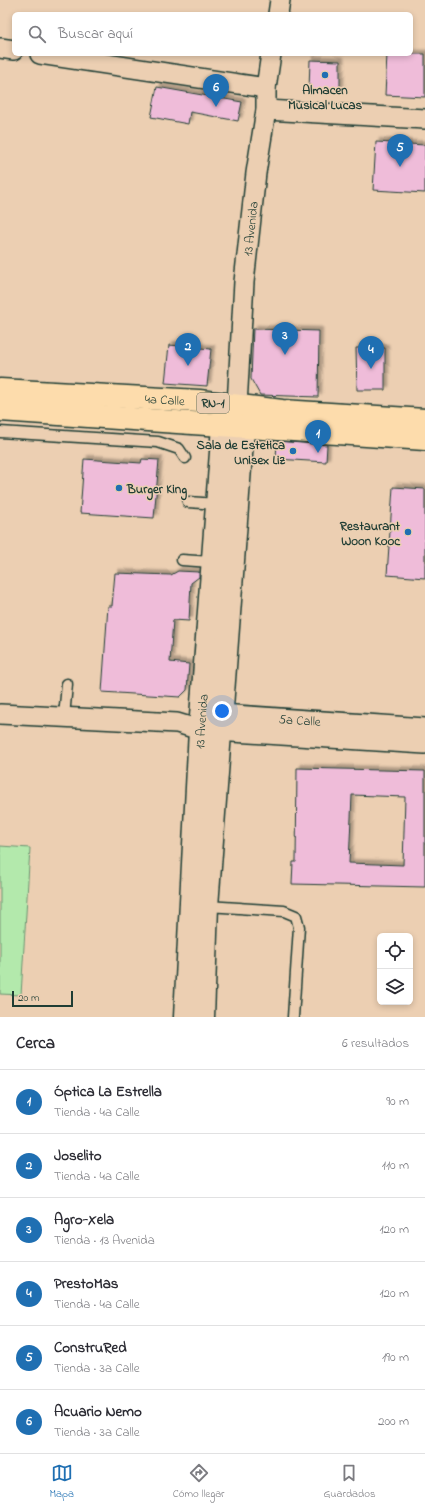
<!DOCTYPE html>
<html lang="es">
<head>
<meta charset="utf-8">
<style>
  body { margin:0; font-family:"Indie Flower",sans-serif; background:#f2f2f3; color:#2b2b33 }
  .controls { position:absolute; right:12px; bottom:12px; display:grid; overflow:hidden; border-radius:6px; box-shadow:0 2px 6px #0003 }
  .controls button { width:36px; height:36px; display:grid; place-items:center; padding:0; border:0; border-bottom:1px solid #e1e1e2; background:#fff; color:#2b2b33; font:20px sans-serif }
  .scale { position:absolute; left:12px; bottom:10px; width:61px; box-sizing:border-box; padding-left:4px; border:2px solid #1f3d34; border-top:0; font-size:11px; line-height:14px; white-space:nowrap; color:#1f3d34; -webkit-text-stroke:3px #eccfb2; paint-order:stroke }
  .you { position:absolute; left:222px; top:711px; width:14px; height:14px; margin:-10px; border:3px solid #fff; border-radius:50%; background:#1a73e8; box-shadow:0 0 0 6px #1a73e833 }
  .badge { display:grid; place-items:center; width:26px; height:26px; border-radius:50%; background:#1f6fb2; color:#fff; font-size:13px; font-weight:700 }
  .pin { position:absolute; translate:-50% -33px; filter:drop-shadow(0 1px 2px #0008) }
  .pin::after { content:''; position:absolute; top:21px; width:14px; height:12px; background:inherit; clip-path:polygon(0 0,100% 0,50% 100%) }
  .list { margin:0; padding:0; list-style:none }
  h2 { display:flex; justify-content:space-between; align-items:center; height:52px; margin:0; padding:0 16px; font-size:17px }
  h2 small { font-size:13px; font-weight:400; color:#7c7c81 }
  .list li { display:grid; grid-template-columns:26px 1fr auto; gap:12px; align-items:center; box-sizing:border-box; height:64px; padding:0 16px; border-top:1px solid #e1e1e2 }
  .list b { display:block; font-size:15px; white-space:nowrap }
  .list p { margin:0; font-size:13px; white-space:nowrap; color:#7c7c81 }
  .list em { font-size:13px; font-style:normal; color:#7c7c81 }
  .icon { flex:none; width:22px; height:22px; fill:none; stroke:currentColor; stroke-width:2; stroke-linecap:round; stroke-linejoin:round }
  .map { position:relative; flex:none; width:425px; height:1017px; overflow:hidden }
  .search { position:absolute; background:#fff; box-shadow:0 2px 6px #0003; left:12px; right:12px; top:12px; height:44px; display:flex; align-items:center; gap:10px; box-sizing:border-box; padding:0 14px; border-radius:6px; color:#7c7c81; font-size:15px }
  .sheet { height:436px; background:#fff }
  nav { display:flex; justify-content:space-around; align-items:center; box-sizing:border-box; height:56px; border-top:1px solid #e1e1e2; background:#fff; font-size:11px; color:#7c7c81 }
  nav a { display:grid; justify-items:center; gap:2px }
  nav .on { color:#1f6fb2 }
  .map>svg:first-child { display:block }
  .green { fill:#b3e9ac; stroke:#699370 }
  .building { fill:#efbcd9; stroke:#1f3d34; fill-rule:evenodd; filter:url(#shadow) }
  .lines { fill:none; stroke-linecap:round; stroke-linejoin:round }
  .service-casing { stroke:#1f3d34; stroke-width:13 }
  .minor-casing { stroke:#1f3d34; stroke-width:22 }
  .secondary-casing { stroke:#1f3d34; stroke-width:25 }
  .primary-casing { stroke:#1f3d34; stroke-width:25 }
  .service { stroke:#eccfb2; stroke-width:10 }
  .minor { stroke:#eccfb2; stroke-width:19 }
  .secondary { stroke:#eccfb2; stroke-width:22 }
  .primary { stroke:#fddcac; stroke-width:22 }
  .poi-dot { fill:#1f6fb2; stroke:#eccfb2; stroke-width:1.5 }
  .labels { text-anchor:middle; stroke-width:3; stroke-linejoin:round; paint-order:stroke }
  .shield { fill:#eccfb2; stroke:#5c695a; stroke-width:1 }
  .shield-label { font-size:12px; font-weight:bold; fill:#1f3d34 }
  .poi-label { font-size:13px; font-weight:bold; fill:#1f3d34; stroke:#eccfb2; text-anchor:end }
  .street-label { font-size:13px; fill:#1f3d34; stroke:#eccfb2 }
</style>
</head>
<body>
<div class="map">
<svg width="425" height="1017" viewBox="0 0 425 1017">
  <defs>
    <filter id="shadow"><feDropShadow dx="3.5" dy="-3.5" stdDeviation="1" flood-color="#0004"/></filter>
  </defs>
  <rect width="100%" height="100%" fill="#eccfb2"/>
  <filter id="ink" filterUnits="userSpaceOnUse"><feTurbulence type="fractalNoise" baseFrequency=".025" numOctaves="2"/><feDisplacementMap in="SourceGraphic" scale="8" xChannelSelector="R" yChannelSelector="G"/><feConvolveMatrix kernelMatrix="1 2 1 2 8 2 1 2 1" color-interpolation-filters="sRGB"/></filter>
  <g filter="url(#ink)">
    <path class="green" d="M 0,846 L 30,848 L 21,995 L 0,994 Z"/>
    <g class="building">
      <path d="M 387,54 L 425,54 L 425,97 L 385,95 Z"/>
      <path d="M 310,60 L 340,61 L 340,90 L 309,90 Z"/>
      <path d="M 157,87 L 242,102 L 238,121 L 190,112 L 188,124 L 151,117 Z"/>
      <path d="M 376,142 L 425,145 L 425,193 L 373,190 Z"/>
      <path d="M 253,329 L 319,331 L 318,397 L 260,395 L 251,379 Z"/>
      <path d="M 169,345 L 211,349 L 207,386 L 165,383 Z"/>
      <path d="M 356,348 L 385,348 L 385,390 L 357,390 Z"/>
      <path d="M 277,441 L 327,445 L 326,462 L 276,459 Z"/>
      <path d="M 84,459 L 141,463 L 142,459 L 159,460 L 154,518 L 80,513 Z"/>
      <path d="M 393,487 L 425,489 L 425,578 L 387,575 Z"/>
      <path d="M 178,571 L 199,572 L 199,577 L 191,583 L 189,621 L 173,620 L 170,662 L 189,664 L 187,690 L 180,697 L 102,692 L 108,606 L 112,606 L 115,573 L 171,575 Z"/>
      <path d="M 297,768 L 425,771 L 425,887 L 292,884 L 293,862 L 296,862 ZM 352,795 L 405,797 L 403,865 L 349,863 Z"/>
    </g>
    <g class="lines">
      <g class="service-casing">
        <g id="service">
          <path d="M 0,432 L 158,442 L 179,449 L 185,458"/>
          <path d="M 188,502 L 217,504"/>
          <path d="M 182,560 L 211,562"/>
          <path d="M 64,717 L 67,684"/>
          <path d="M 207,906 L 284,911 L 296,916 L 299,927 L 293,1017"/>
        </g>
      </g>
      <g class="minor-casing">
        <g id="minor">
          <path d="M 278,14 L 280,0"/>
          <path d="M 0,48 L 14,50"/>
          <path d="M 40,54 L 266,88"/>
          <path d="M 266,110 L 425,119"/>
          <path id="s1" d="M 237,405 L 244,282 L 256,173 L 266,110 L 266,88 L 271,54"/>
          <path id="s2" d="M 206,713 L 425,728"/>
          <path d="M 0,714 L 177,723 L 200,730 L 425,744"/>
        </g>
      </g>
      <g class="secondary-casing">
        <g id="secondary">
          <path id="s3" d="M 185,1017 L 200,730 L 223,426"/>
          <path d="M 203,1017 L 207,906 L 243,428"/>
        </g>
      </g>
      <g class="primary-casing">
        <g id="primary">
          <path id="s4" d="M 0,390 L 199,401 L 282,411 L 425,420"/>
          <path d="M 0,410 L 425,439"/>
        </g>
      </g>
      <use href="#service" class="service"/>
      <use href="#minor" class="minor"/>
      <use href="#secondary" class="secondary"/>
      <use href="#primary" class="primary"/>
    </g>
  </g>
  <g class="poi-dot">
    <circle cx="325" cy="75" r="4"/>
    <circle cx="293" cy="451" r="4"/>
    <circle cx="119" cy="488" r="4"/>
    <circle cx="408" cy="532" r="4"/>
  </g>
  <g class="labels">
    <rect class="shield" x="197" y="393" width="32" height="20" rx="3"/>
    <g class="shield-label">
      <text x="213" y="407">RN-1</text>
    </g>
    <g class="poi-label">
      <text x="325" y="94" text-anchor="middle">Almacen<tspan x="325" dy="15">Musical Lucas</tspan></text>
      <text x="285" y="449">Sala de Estetica<tspan x="285" dy="15">Unisex Liz</tspan></text>
      <text x="127" y="493" text-anchor="start">Burger King</text>
      <text x="400" y="530">Restaurant<tspan x="400" dy="15">Woon Kooc</tspan></text>
    </g>
    <g class="street-label">
      <text dy="5" stroke="none"><textPath href="#s1" startOffset="177">13 Avenida</textPath></text>
      <text dy="5" stroke="none"><textPath href="#s4" startOffset="165">4a Calle</textPath></text>
      <text dy="5" stroke="none"><textPath href="#s2" startOffset="94">5a Calle</textPath></text>
      <text dy="5" stroke="none"><textPath href="#s3" startOffset="296">13 Avenida</textPath></text>
    </g>
  </g>
</svg>
<div class="controls">
<button><svg class="icon" aria-label="locate" viewBox="0 0 24 24"><circle cx="12" cy="12" r="6"/><path d="M12 2v4M12 18v4M2 12h4M18 12h4"/></svg></button>
<button><svg class="icon" aria-label="layers" viewBox="0 0 24 24"><path d="M12 4l9 5-9 5-9-5zM3 14l9 5 9-5"/></svg></button>
</div>
<div class="scale">20 m</div>
<div class="you"></div>
<div class="pin badge" style="left:318px;top:453px">1</div>
<div class="pin badge" style="left:188px;top:366px">2</div>
<div class="pin badge" style="left:285px;top:355px">3</div>
<div class="pin badge" style="left:371px;top:369px">4</div>
<div class="pin badge" style="left:400px;top:167px">5</div>
<div class="pin badge" style="left:216px;top:107px">6</div>
<div class="search"><svg class="icon" aria-label="search" viewBox="0 0 24 24"><circle cx="10" cy="10" r="6"/><path d="M15 15l6 6"/></svg>Buscar aquí</div>
</div>
<section class="sheet">
<h2>Cerca<small>6 resultados</small></h2>
<ul class="list">
<li><span class="badge">1</span><div><b>Óptica La Estrella</b><p>Tienda · 4a Calle</p></div><em>90 m</em></li>
<li><span class="badge">2</span><div><b>Joselito</b><p>Tienda · 4a Calle</p></div><em>110 m</em></li>
<li><span class="badge">3</span><div><b>Agro-Xela</b><p>Tienda · 13 Avenida</p></div><em>120 m</em></li>
<li><span class="badge">4</span><div><b>PrestoMas</b><p>Tienda · 4a Calle</p></div><em>120 m</em></li>
<li><span class="badge">5</span><div><b>ConstruRed</b><p>Tienda · 3a Calle</p></div><em>190 m</em></li>
<li><span class="badge">6</span><div><b>Acuario Nemo</b><p>Tienda · 3a Calle</p></div><em>200 m</em></li>
</ul>
</section>
<nav>
<a class="on"><svg class="icon" aria-label="map" viewBox="0 0 24 24"><path d="M3 6l6-2 6 2 6-2v14l-6 2-6-2-6 2zM9 4v14M15 6v14"/></svg>Mapa</a>
<a><svg class="icon" aria-label="directions" viewBox="0 0 24 24"><path d="M12 3l9 9-9 9-9-9zM9 14v-3h6M13 9l2 2-2 2"/></svg>Cómo llegar</a>
<a><svg class="icon" aria-label="saved" viewBox="0 0 24 24"><path d="M7 4h10v16l-5-4-5 4z"/></svg>Guardados</a>
</nav>
</body>
</html>
